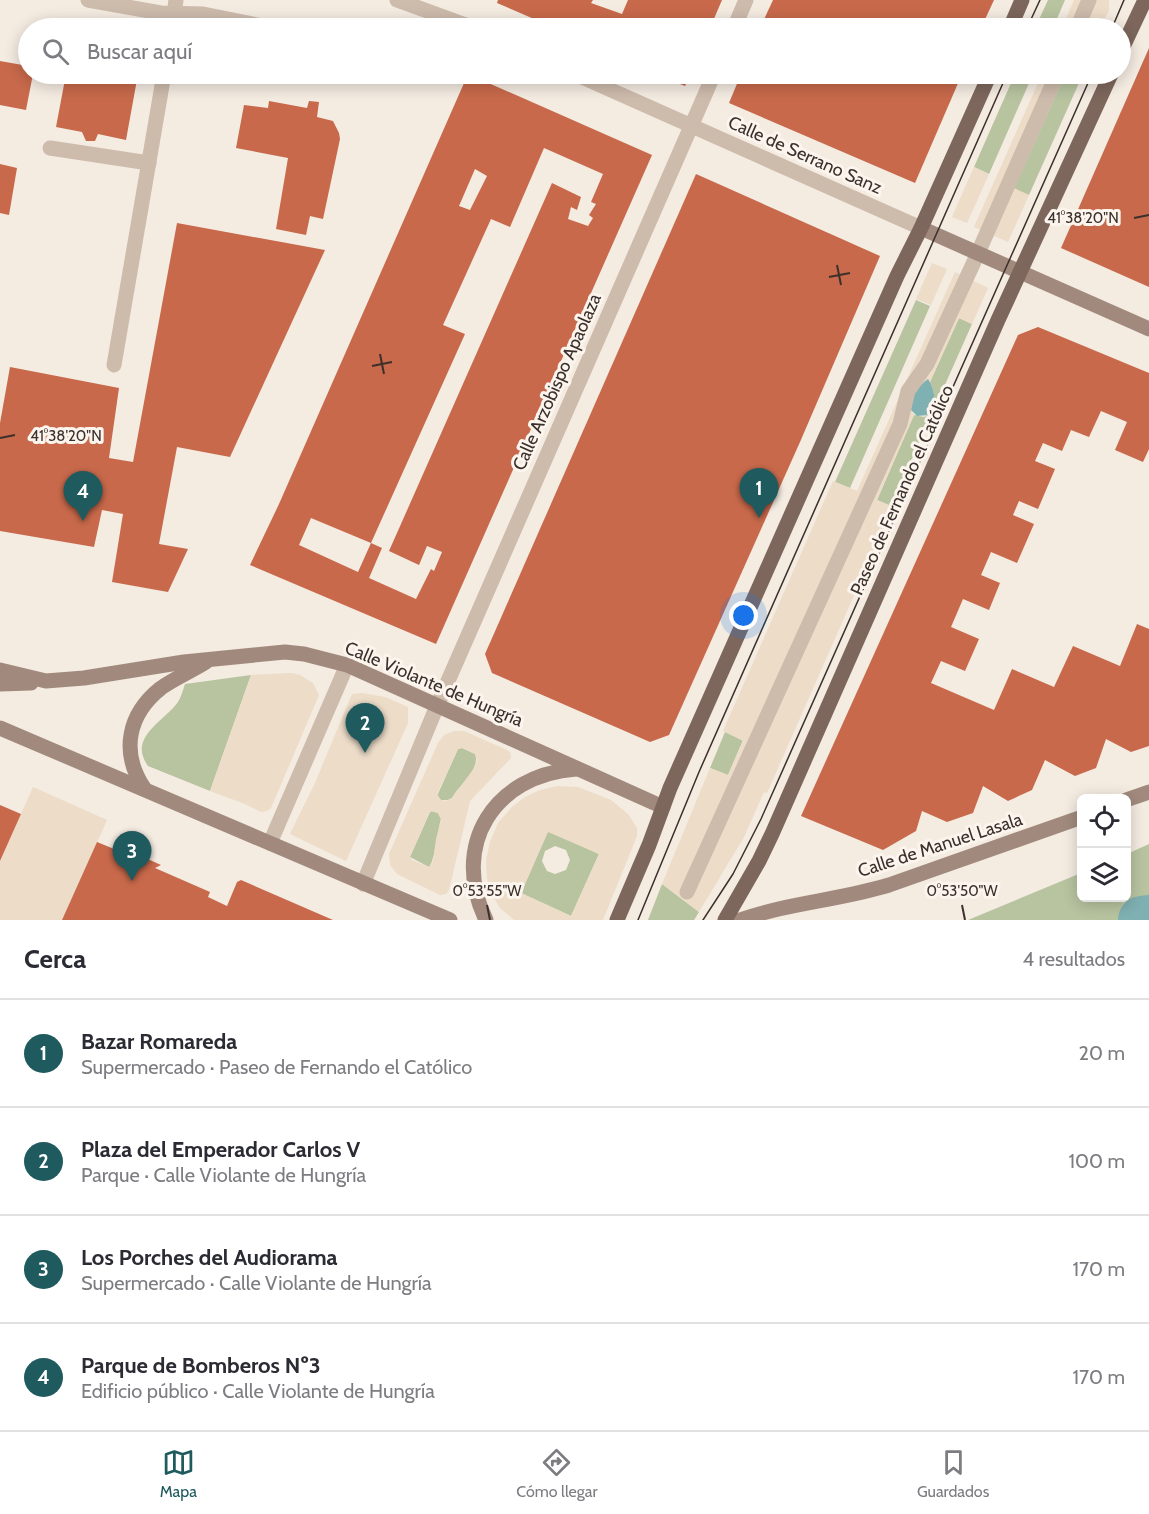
<!DOCTYPE html>
<html lang="es">
<head>
<meta charset="utf-8">
<style>
  body { margin:0; font-family:Cabin,sans-serif; background:#f2f2f3; color:#2b2b33 }
  .controls { position:absolute; right:18px; bottom:18px; display:grid; overflow:hidden; border-radius:9px; box-shadow:0 3px 15px #0003 }
  .controls button { width:54px; height:54px; display:grid; place-items:center; padding:0; border:0; border-bottom:2px solid #e1e1e2; background:#fff; color:#2b2b33; font:30px sans-serif }
  .you { position:absolute; left:744px; top:616px; width:21px; height:21px; margin:-15px; border:4px solid #fff; border-radius:50%; background:#1a73e8; box-shadow:0 0 0 9px #1a73e833 }
  .badge { display:grid; place-items:center; width:39px; height:39px; border-radius:50%; background:#1f5a5e; color:#fff; font-size:20px; font-weight:700 }
  .pin { position:absolute; translate:-50% -50px; filter:drop-shadow(0 2px 3px #0008) }
  .pin::after { content:''; position:absolute; top:32px; width:21px; height:18px; background:inherit; clip-path:polygon(0 0,100% 0,50% 100%) }
  .list { margin:0; padding:0; list-style:none }
  h2 { display:flex; justify-content:space-between; align-items:center; height:78px; margin:0; padding:0 24px; font-size:26px }
  h2 small { font-size:20px; font-weight:400; color:#7c7c81 }
  .list li { display:grid; grid-template-columns:39px 1fr auto; gap:18px; align-items:center; box-sizing:border-box; height:108px; padding:0 24px; border-top:2px solid #e1e1e2 }
  .list b { display:block; font-size:22px; white-space:nowrap }
  .list p { margin:0; font-size:20px; white-space:nowrap; color:#7c7c81 }
  .list em { font-size:20px; font-style:normal; color:#7c7c81 }
  .icon { flex:none; width:33px; height:33px; fill:none; stroke:currentColor; stroke-width:2; stroke-linecap:round; stroke-linejoin:round }
  .map { position:relative; flex:none; width:1149px; height:920px; overflow:hidden }
  .search { position:absolute; background:#fff; box-shadow:0 3px 15px #0003; left:18px; right:18px; top:18px; height:66px; display:flex; align-items:center; gap:15px; box-sizing:border-box; padding:0 21px; border-radius:33px; color:#7c7c81; font-size:22px }
  .sheet { height:510px; background:#fff }
  nav { display:flex; justify-content:space-around; align-items:center; box-sizing:border-box; height:84px; border-top:2px solid #e1e1e2; background:#fff; font-size:16px; color:#7c7c81 }
  nav a { display:grid; justify-items:center; gap:3px }
  nav .on { color:#1f5a5e }
  .map>svg:first-child { display:block }
  .green { fill:#b8c4a0; fill-rule:evenodd }
  .plaza { fill:#ecdcc8; fill-rule:evenodd }
  .water { fill:#7fb0b2 }
  .lines { fill:none; stroke-linecap:round; stroke-linejoin:round }
  .river { stroke:#7fb0b2; stroke-width:48 }
  .building { fill:#c8694b; fill-rule:evenodd }
  .lane { stroke:#cdbbac; stroke-width:15 }
  .street { stroke:#cdbbac; stroke-width:15 }
  .secondary { stroke:#a18a7d; stroke-width:15 }
  .primary { stroke:#7d675c; stroke-width:15 }
  .tram { stroke:#3b302b; stroke-width:1.5 }
  .ticks { fill:none; stroke:#3b302b; stroke-width:2 }
  .labels { text-anchor:middle; stroke-width:6; stroke-linejoin:round; paint-order:stroke }
  .street-label { font-size:18px; fill:#3b302b; stroke:#fbf5ee }
  .ticks-label { font-size:15px; text-anchor:middle; fill:#3b302b; stroke:#fbf5ee; stroke-width:6; stroke-linejoin:round; paint-order:stroke }
</style>
</head>
<body>
<div class="map">
<svg width="1149" height="920" viewBox="0 0 1149 920">
  <rect width="100%" height="100%" fill="#f4ebe1"/>
  <g class="green">
    <path d="M 1048,0 L 1065,0 L 1053,28 L 1035,28 Z"/>
    <path d="M 1015,74 L 1033,74 L 989,174 L 974,167 Z"/>
    <path d="M 1065,74 L 1083,74 L 1029,195 L 1014,189 Z"/>
    <path d="M 916,300 L 930,306 L 850,488 L 835,482 Z"/>
    <path d="M 959,318 L 972,324 L 891,506 L 877,500 L 914,415 L 924,417 L 931,413 L 934,393 L 930,382 Z"/>
    <path d="M 251,675 L 210,791 L 148,766 C 127,737 165,721 178,702 C 181,697 183,690 185,684 Z"/>
    <path d="M 725,732 L 743,740 L 728,775 L 710,768 Z"/>
    <path d="M 462,748 L 475,754 C 481,769 459,785 452,798 L 448,800 L 441,800 L 437,796 L 458,749 Z"/>
    <path d="M 432,811 L 438,813 L 441,819 C 438,830 435,860 429,867 L 410,857 L 430,812 Z"/>
    <path d="M 548,831 L 599,854 L 571,916 L 521,893 ZM 555,846 L 566,850 L 570,860 L 566,870 L 555,874 L 547,871 L 542,861 L 545,851 Z"/>
    <path d="M 1149,844 L 1149,920 L 968,920 L 1081,873 L 1082,898 L 1126,898 L 1127,854 Z"/>
    <path d="M 662,884 L 699,912 L 694,920 L 648,920 Z"/>
  </g>
  <g class="plaza">
    <path d="M 1074,0 L 1109,0 L 1109,11 L 1104,19 L 1095,21 L 1089,19 L 1085,28 L 1062,28 Z"/>
    <path d="M 1042,74 L 1065,74 L 1014,188 L 1029,195 L 1008,242 L 974,227 Z"/>
    <path d="M 974,167 L 989,174 L 967,223 L 952,217 Z"/>
    <path d="M 932,263 L 947,269 L 931,305 L 916,299 Z"/>
    <path d="M 955,272 L 988,288 L 972,324 L 959,318 L 930,382 L 928,379 L 911,410 L 914,415 L 877,500 L 893,507 L 767,793 L 764,792 L 744,837 L 699,912 L 662,884 L 710,768 L 728,775 L 743,741 L 723,731 L 833,481 L 857,491 Z"/>
    <path d="M 291,673 L 300,675 L 313,683 L 319,695 L 271,808 L 267,811 L 261,812 L 245,804 L 210,791 L 251,675 Z"/>
    <path d="M 362,693 L 385,697 L 408,707 L 408,723 L 346,861 L 290,834 L 315,783 L 352,694 Z"/>
    <path d="M 454,731 L 464,731 L 505,749 L 510,752 L 511,758 L 470,801 L 449,890 L 446,894 L 440,895 L 397,874 L 390,865 L 389,854 L 438,743 L 444,735 ZM 462,748 L 475,754 L 477,760 L 475,767 L 452,798 L 446,801 L 441,800 L 437,794 L 458,749 ZM 430,811 L 438,813 L 441,819 L 436,839 L 433,861 L 429,867 L 412,860 L 410,857 Z"/>
    <path d="M 558,786 L 578,787 L 611,800 L 628,814 L 637,828 L 637,836 L 603,920 L 514,920 L 500,908 L 493,896 L 487,878 L 486,861 L 490,842 L 498,823 L 512,807 L 525,797 L 540,790 ZM 548,832 L 599,854 L 571,916 L 521,893 Z"/>
    <path d="M 33,787 L 107,820 L 62,920 L 0,920 L 0,861 Z"/>
  </g>
  <path class="water" d="M 928,379 C 935,390 938,406 928,415 L 917,416 L 911,410 C 911,396 917,387 928,379 Z"/>
  <g class="lines">
    <path class="river" d="M 1142,920 L 1149,919"/>
  </g>
  <g class="building">
    <path d="M 498,0 L 593,0 L 591,3 L 622,14 L 628,0 L 722,0 L 710,28 L 555,28 L 497,3 Z"/>
    <path d="M 773,0 L 994,0 L 981,28 L 760,28 Z"/>
    <path d="M 1149,48 L 1149,287 L 1061,248 Z"/>
    <path d="M 0,61 L 28,66 L 28,74 L 33,74 L 26,110 L 0,105 Z"/>
    <path d="M 66,74 L 138,74 L 126,140 L 98,134 L 95,141 L 86,141 L 82,132 L 56,127 Z"/>
    <path d="M 468,74 L 652,155 L 436,644 L 250,565 L 279,504 ZM 544,148 L 603,174 L 591,202 L 596,204 L 589,215 L 593,218 L 588,226 L 568,219 L 571,207 L 577,210 L 581,197 L 552,183 L 389,551 L 419,565 L 427,546 L 442,552 L 434,571 L 431,569 L 416,599 L 369,578 L 382,548 L 371,543 L 358,572 L 299,545 L 311,518 L 371,543 L 465,334 L 443,325 L 491,219 L 510,227 ZM 475,169 L 487,176 L 470,210 L 459,206 Z"/>
    <path d="M 656,74 L 691,74 L 685,86 Z"/>
    <path d="M 741,74 L 962,74 L 915,183 L 729,103 Z"/>
    <path d="M 269,101 L 307,108 L 309,101 L 319,102 L 317,117 L 333,121 L 339,133 L 340,139 L 323,219 L 310,216 L 306,235 L 276,229 L 288,158 L 236,148 L 244,105 L 268,108 Z"/>
    <path d="M 0,164 L 17,168 L 9,215 L 0,213 Z"/>
    <path d="M 696,174 L 880,256 L 800,442 L 669,735 L 650,742 L 492,673 L 485,654 Z"/>
    <path d="M 177,223 L 325,250 L 230,457 L 177,447 L 159,544 L 188,549 L 168,592 L 112,582 L 123,514 L 102,510 L 94,547 L 0,531 L 0,423 L 10,367 L 119,388 L 109,458 L 133,462 Z"/>
    <path d="M 1038,327 L 1149,373 L 1149,449 L 1143,462 L 1115,450 L 1127,422 L 1101,411 L 1089,437 L 1071,430 L 1062,451 L 1043,443 L 1035,461 L 1055,469 L 1038,509 L 1019,501 L 1013,515 L 1034,524 L 1017,563 L 991,552 L 981,575 L 1000,583 L 989,610 L 963,599 L 951,627 L 979,639 L 965,671 L 941,661 L 931,683 L 994,710 L 1012,669 L 1054,687 L 1073,646 L 1120,666 L 1137,624 L 1149,629 L 1149,746 L 1131,752 L 1106,739 L 1096,768 L 1075,776 L 1045,760 L 1032,790 L 1008,801 L 983,786 L 973,813 L 947,822 L 922,811 L 916,831 L 883,850 L 801,816 L 1018,335 Z"/>
    <path d="M 0,805 L 21,814 L 0,861 Z"/>
    <path d="M 97,842 L 119,851 L 121,847 L 161,865 L 155,868 L 210,892 L 208,897 L 227,906 L 237,882 L 241,880 L 333,920 L 62,920 Z"/>
  </g>
  <g class="lines">
    <g class="lane">
      <path d="M 172,28 L 176,0"/>
      <path d="M 50,148 L 149,163"/>
      <path d="M 114,365 L 164,74"/>
      <path d="M 270,843 L 347,665"/>
      <path d="M 363,884 L 437,706"/>
    </g>
    <g class="street">
      <path d="M 88,0 L 161,13 L 203,14 L 272,28"/>
      <path d="M 397,0 L 474,28"/>
      <path d="M 734,28 L 746,0"/>
      <path d="M 1077,28 L 1089,0"/>
      <path d="M 575,74 L 921,228"/>
      <path d="M 437,706 L 714,74"/>
      <path d="M 687,892 L 900,424 L 908,391 L 927,364 L 978,253 L 1057,74"/>
    </g>
    <g class="secondary">
      <path d="M 921,228 L 1149,329"/>
      <path d="M 0,670 L 46,681 L 84,678 L 184,662 L 285,652 L 304,654 L 347,665 L 663,807"/>
      <path d="M 0,684 L 31,683"/>
      <path d="M 0,728 L 450,920"/>
      <path d="M 144,788 C 120,752 128,714 161,688 C 175,678 192,671 206,662"/>
      <path d="M 1126,800 L 1149,792"/>
      <path d="M 486,920 C 450,845 494,775 576,769"/>
      <path d="M 740,920 C 788,903 840,900 889,885 L 1082,817"/>
    </g>
    <g class="primary">
      <path d="M 1010,28 L 1022,0"/>
      <path d="M 1120,53 L 1145,0"/>
      <path d="M 617,920 L 649,845 L 670,788 L 897,276 L 921,228 L 990,74"/>
      <path d="M 725,920 L 759,861 L 772,834 L 998,320 L 1111,74"/>
    </g>
    <g class="tram">
      <path d="M 1027,28 L 1040,0"/>
      <path d="M 1112,28 L 1124,0"/>
      <path d="M 638,920 L 699,772 L 1007,74"/>
      <path d="M 703,920 L 733,874 L 761,819 L 1092,74"/>
    </g>
  </g>
  <path class="ticks" d="M 1134,218 L 1149,215M 837,265 L 841,285M 829,277 L 850,273M 380,354 L 384,374M 372,366 L 392,362M 0,438 L 15,435M 487,905 L 490,920M 962,905 L 965,920"/>
  <g class="labels">
    <g class="street-label">
      <text transform="translate(805 155) rotate(24)" y="6">Calle de Serrano Sanz</text>
      <text transform="translate(557 382) rotate(-66)" y="6">Calle Arzobispo Apaolaza</text>
      <text transform="translate(902 490) rotate(-66)" y="6">Paseo de Fernando el Católico</text>
      <text transform="translate(434 684) rotate(23)" y="6">Calle Violante de Hungría</text>
      <text transform="translate(940 845) rotate(-18)" y="6">Calle de Manuel Lasala</text>
    </g>
  </g>
  <g class="ticks-label">
    <text x="1083" y="223">41°38'20"N</text>
    <text x="66" y="441">41°38'20"N</text>
    <text x="487" y="896">0°53'55"W</text>
    <text x="962" y="896">0°53'50"W</text>
  </g>
</svg>
<div class="controls">
<button><svg class="icon" aria-label="locate" viewBox="0 0 24 24"><circle cx="12" cy="12" r="6"/><path d="M12 2v4M12 18v4M2 12h4M18 12h4"/></svg></button>
<button><svg class="icon" aria-label="layers" viewBox="0 0 24 24"><path d="M12 4l9 5-9 5-9-5zM3 14l9 5 9-5"/></svg></button>
</div>
<div class="you"></div>
<div class="pin badge" style="left:759px;top:518px">1</div>
<div class="pin badge" style="left:365px;top:753px">2</div>
<div class="pin badge" style="left:132px;top:881px">3</div>
<div class="pin badge" style="left:83px;top:521px">4</div>
<div class="search"><svg class="icon" aria-label="search" viewBox="0 0 24 24"><circle cx="10" cy="10" r="6"/><path d="M15 15l6 6"/></svg>Buscar aquí</div>
</div>
<section class="sheet">
<h2>Cerca<small>4 resultados</small></h2>
<ul class="list">
<li><span class="badge">1</span><div><b>Bazar Romareda</b><p>Supermercado · Paseo de Fernando el Católico</p></div><em>20 m</em></li>
<li><span class="badge">2</span><div><b>Plaza del Emperador Carlos V</b><p>Parque · Calle Violante de Hungría</p></div><em>100 m</em></li>
<li><span class="badge">3</span><div><b>Los Porches del Audiorama</b><p>Supermercado · Calle Violante de Hungría</p></div><em>170 m</em></li>
<li><span class="badge">4</span><div><b>Parque de Bomberos Nº3</b><p>Edificio público · Calle Violante de Hungría</p></div><em>170 m</em></li>
</ul>
</section>
<nav>
<a class="on"><svg class="icon" aria-label="map" viewBox="0 0 24 24"><path d="M3 6l6-2 6 2 6-2v14l-6 2-6-2-6 2zM9 4v14M15 6v14"/></svg>Mapa</a>
<a><svg class="icon" aria-label="directions" viewBox="0 0 24 24"><path d="M12 3l9 9-9 9-9-9zM9 14v-3h6M13 9l2 2-2 2"/></svg>Cómo llegar</a>
<a><svg class="icon" aria-label="saved" viewBox="0 0 24 24"><path d="M7 4h10v16l-5-4-5 4z"/></svg>Guardados</a>
</nav>
</body>
</html>
